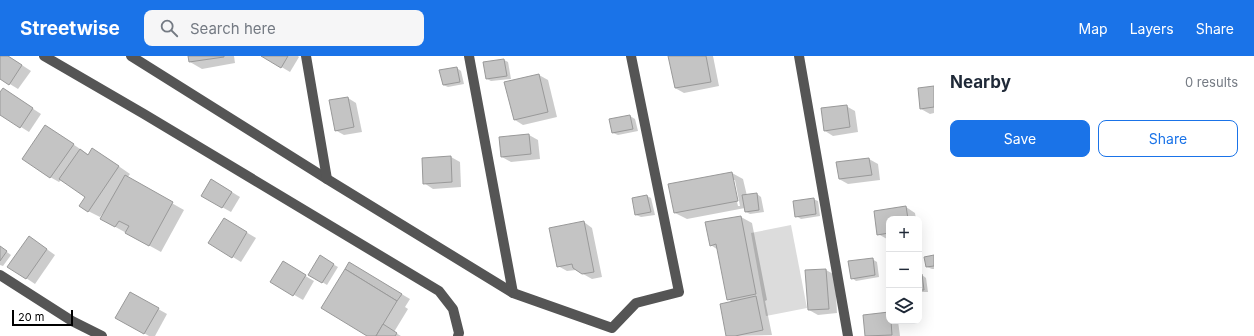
<!DOCTYPE html>
<html lang="en">
<head>
<meta charset="utf-8">
<style>
  body { margin:0; font-family:Inter,sans-serif; background:#f6f6f7; color:#1f2937 }
  .controls { position:absolute; right:12px; bottom:12px; display:grid; overflow:hidden; border-radius:8px; box-shadow:0 4px 16px #0002 }
  .controls button { width:36px; height:36px; display:grid; place-items:center; padding:0; border:0; border-bottom:1px solid #e0e1e3; background:#fff; color:#1f2937; font:20px sans-serif }
  .scale { position:absolute; left:12px; bottom:10px; width:61px; box-sizing:border-box; padding-left:4px; border:2px solid #000; border-top:0; font-size:11px; line-height:14px; white-space:nowrap; color:#000; -webkit-text-stroke:3px #fff; paint-order:stroke }
  .list { margin:0; padding:0; list-style:none }
  h2 { display:flex; justify-content:space-between; align-items:center; height:52px; margin:0; padding:0 16px; font-size:17px }
  h2 small { font-size:13px; font-weight:400; color:#747a83 }
  .actions { display:flex; gap:8px; padding:12px 16px }
  .actions a { flex:1; padding:9px 0; border:1px solid #1a73e8; border-radius:8px; text-align:center; font-size:14px; color:#1a73e8 }
  .actions .main { background:#1a73e8; color:#fff }
  .icon { flex:none; width:22px; height:22px; fill:none; stroke:currentColor; stroke-width:2; stroke-linecap:round; stroke-linejoin:round }
  .map { position:relative; flex:none; width:934px; height:280px; overflow:hidden }
  header { display:flex; align-items:center; gap:24px; box-sizing:border-box; height:56px; padding:0 20px; background:#1a73e8; color:#fff }
  header strong { font-size:19px }
  nav { display:flex; gap:22px; margin-inline-start:auto; font-size:14px }
  .search { width:280px; height:36px; background:#f6f6f7; display:flex; align-items:center; gap:10px; box-sizing:border-box; padding:0 14px; border-radius:8px; color:#747a83; font-size:15px }
  main { display:flex }
  aside { flex:1; background:#fff }
  .map>svg:first-child { display:block }
  .green { fill:#dcdcdc }
  .shadow { fill:#0003; fill-rule:evenodd }
  .building { fill:#c4c4c4; stroke:#999 }
  .lines { fill:none; stroke-linecap:round; stroke-linejoin:round }
  .minor { stroke:#555; stroke-width:10 }
</style>
</head>
<body>
<header>
<strong>Streetwise</strong>
<div class="search"><svg class="icon" aria-label="search" viewBox="0 0 24 24"><circle cx="10" cy="10" r="6"/><path d="M15 15l6 6"/></svg>Search here</div>
<nav><a>Map</a><a>Layers</a><a>Share</a></nav>
</header>
<main>
<div class="map">
<svg width="934" height="280" viewBox="0 0 934 280">
  <rect width="100%" height="100%" fill="#fff"/>
  <path class="green" d="M 791,169 L 807,252 L 766,260 L 751,177 Z"/>
  <g class="shadow">
    <path d="M 0,0 L 8,0 L 31,15 L 18,33 L 0,22 Z"/>
    <path d="M 189,0 L 234,0 L 235,7 L 202,13 L 190,6 Z"/>
    <path d="M 263,0 L 298,0 L 299,1 L 290,16 Z"/>
    <path d="M 669,0 L 713,0 L 719,30 L 684,37 L 675,32 Z"/>
    <path d="M 504,4 L 508,6 L 511,23 L 491,25 L 487,23 Z"/>
    <path d="M 457,12 L 461,15 L 464,28 L 448,31 L 443,29 Z"/>
    <path d="M 539,19 L 548,24 L 557,61 L 523,69 L 515,64 Z"/>
    <path d="M 934,31 L 934,57 L 930,58 L 921,53 Z"/>
    <path d="M 0,38 L 12,39 L 41,58 L 29,76 L 0,58 Z"/>
    <path d="M 348,42 L 356,47 L 362,76 L 344,79 L 335,74 Z"/>
    <path d="M 846,50 L 855,55 L 858,76 L 833,80 L 825,75 Z"/>
    <path d="M 630,60 L 635,63 L 638,75 L 618,79 L 613,77 L 610,64 Z"/>
    <path d="M 46,70 L 89,99 L 104,100 L 130,118 L 127,122 L 184,154 L 161,196 L 101,163 L 104,158 L 103,157 L 100,161 L 88,155 L 87,140 L 62,123 L 59,126 L 50,121 Z"/>
    <path d="M 529,79 L 538,84 L 540,103 L 511,106 L 502,101 Z"/>
    <path d="M 451,101 L 460,106 L 461,131 L 433,133 L 424,127 Z"/>
    <path d="M 869,103 L 878,108 L 880,124 L 848,128 L 839,123 Z"/>
    <path d="M 732,117 L 743,123 L 747,140 L 757,138 L 761,141 L 764,156 L 750,158 L 746,156 L 745,152 L 687,163 L 675,157 ZM 732,124 L 735,124 L 740,150 L 738,150 Z"/>
    <path d="M 212,124 L 240,141 L 231,156 L 202,140 Z"/>
    <path d="M 647,140 L 651,142 L 655,159 L 641,161 L 636,159 Z"/>
    <path d="M 813,143 L 818,145 L 820,160 L 801,163 L 796,160 Z"/>
    <path d="M 906,151 L 915,157 L 916,163 L 889,163 L 889,183 L 887,183 L 878,178 L 875,156 Z"/>
    <path d="M 741,161 L 752,167 L 767,244 L 765,245 L 772,279 L 727,280 L 733,246 L 728,243 L 718,194 L 711,189 Z"/>
    <path d="M 224,163 L 256,182 L 241,206 L 210,187 Z"/>
    <path d="M 584,166 L 592,172 L 602,221 L 592,223 L 576,214 L 567,215 L 558,210 Z"/>
    <path d="M 38,187 L 55,199 L 35,228 L 26,222 Z"/>
    <path d="M 0,191 L 11,199 L 3,210 L 0,209 Z"/>
    <path d="M 934,200 L 934,213 L 932,213 L 927,211 Z"/>
    <path d="M 320,201 L 338,211 L 327,229 L 309,218 Z"/>
    <path d="M 872,203 L 877,206 L 879,221 L 856,225 L 852,222 Z"/>
    <path d="M 283,207 L 314,225 L 303,244 L 272,226 Z"/>
    <path d="M 349,207 L 410,243 L 405,251 L 408,253 L 394,276 L 401,280 L 368,280 Z"/>
    <path d="M 826,214 L 835,219 L 837,257 L 818,259 L 809,254 Z"/>
    <path d="M 922,219 L 926,222 L 928,236 L 919,236 L 919,220 Z"/>
    <path d="M 130,237 L 167,258 L 155,280 L 149,280 L 117,262 Z"/>
    <path d="M 889,257 L 889,265 L 898,265 L 900,280 L 866,280 L 864,260 Z"/>
  </g>
  <g class="building">
    <path d="M 0,0 L 8,0 L 22,9 L 9,29 L 0,23 Z"/>
    <path d="M 188,0 L 224,0 L 224,1 L 189,6 Z"/>
    <path d="M 261,0 L 288,0 L 281,12 Z"/>
    <path d="M 668,0 L 706,0 L 711,26 L 675,32 Z"/>
    <path d="M 504,3 L 507,20 L 486,23 L 483,6 Z"/>
    <path d="M 457,11 L 460,26 L 443,29 L 439,14 Z"/>
    <path d="M 539,18 L 548,56 L 514,64 L 504,26 Z"/>
    <path d="M 934,30 L 934,51 L 920,53 L 918,32 Z"/>
    <path d="M 3,32 L 33,52 L 20,72 L 0,59 L 0,36 Z"/>
    <path d="M 348,41 L 354,71 L 335,75 L 329,44 Z"/>
    <path d="M 847,49 L 850,71 L 824,75 L 821,52 Z"/>
    <path d="M 630,59 L 633,73 L 612,77 L 609,63 Z"/>
    <path d="M 45,69 L 74,88 L 50,122 L 22,103 Z"/>
    <path d="M 529,78 L 531,98 L 501,101 L 499,81 Z"/>
    <path d="M 92,92 L 119,110 L 88,156 L 79,150 L 85,141 L 59,123 L 80,93 L 88,99 Z"/>
    <path d="M 451,100 L 452,126 L 423,128 L 422,102 Z"/>
    <path d="M 869,102 L 872,119 L 839,123 L 836,106 Z"/>
    <path d="M 732,116 L 738,145 L 674,157 L 668,128 Z"/>
    <path d="M 125,119 L 173,146 L 149,190 L 125,177 L 129,170 L 119,165 L 115,171 L 100,163 Z"/>
    <path d="M 211,123 L 232,136 L 222,152 L 201,140 Z"/>
    <path d="M 757,137 L 759,154 L 745,156 L 742,139 Z"/>
    <path d="M 647,139 L 651,156 L 635,159 L 632,142 Z"/>
    <path d="M 814,142 L 816,158 L 795,161 L 793,145 Z"/>
    <path d="M 906,150 L 908,163 L 889,163 L 889,177 L 877,179 L 874,155 Z"/>
    <path d="M 741,160 L 756,238 L 727,244 L 716,188 L 710,190 L 705,166 Z"/>
    <path d="M 224,162 L 247,176 L 232,202 L 208,187 Z"/>
    <path d="M 584,165 L 594,216 L 582,218 L 573,212 L 572,208 L 557,211 L 549,172 Z"/>
    <path d="M 29,180 L 47,193 L 26,223 L 7,211 Z"/>
    <path d="M 0,190 L 7,195 L 0,205 Z"/>
    <path d="M 320,199 L 334,208 L 322,227 L 308,219 Z"/>
    <path d="M 934,199 L 934,210 L 926,211 L 924,201 Z"/>
    <path d="M 873,202 L 875,219 L 851,223 L 848,205 Z"/>
    <path d="M 283,205 L 306,219 L 293,240 L 270,226 Z"/>
    <path d="M 349,206 L 402,238 L 397,245 L 345,213 Z"/>
    <path d="M 345,213 L 397,245 L 376,280 L 367,280 L 321,252 Z"/>
    <path d="M 826,213 L 829,253 L 808,254 L 805,214 Z"/>
    <path d="M 922,218 L 924,234 L 919,234 L 919,219 Z"/>
    <path d="M 130,236 L 159,252 L 144,278 L 115,262 Z"/>
    <path d="M 756,240 L 763,274 L 735,280 L 726,280 L 720,248 Z"/>
    <path d="M 889,256 L 889,265 L 891,265 L 892,279 L 865,280 L 863,259 Z"/>
    <path d="M 383,268 L 397,277 L 395,280 L 376,280 Z"/>
  </g>
  <g class="lines">
    <g class="minor">
      <path d="M 44,0 L 144,58 L 439,235 L 453,253 L 459,277 L 458,280"/>
      <path d="M 131,0 L 327,123 L 513,237 L 612,272 L 636,247 L 679,236 L 631,0"/>
      <path d="M 306,0 L 327,123"/>
      <path d="M 469,0 L 513,237"/>
      <path d="M 799,0 L 848,280"/>
      <path d="M 0,219 L 72,265 L 102,280"/>
    </g>
  </g>
</svg>
<div class="controls">
<button>+</button>
<button>−</button>
<button><svg class="icon" aria-label="layers" viewBox="0 0 24 24"><path d="M12 4l9 5-9 5-9-5zM3 14l9 5 9-5"/></svg></button>
</div>
<div class="scale">20 m</div>
</div>
<aside>
<h2>Nearby<small>0 results</small></h2>
<ul class="list">
</ul>
<div class="actions"><a class="main">Save</a><a>Share</a></div>
</aside>
</main>
</body>
</html>
